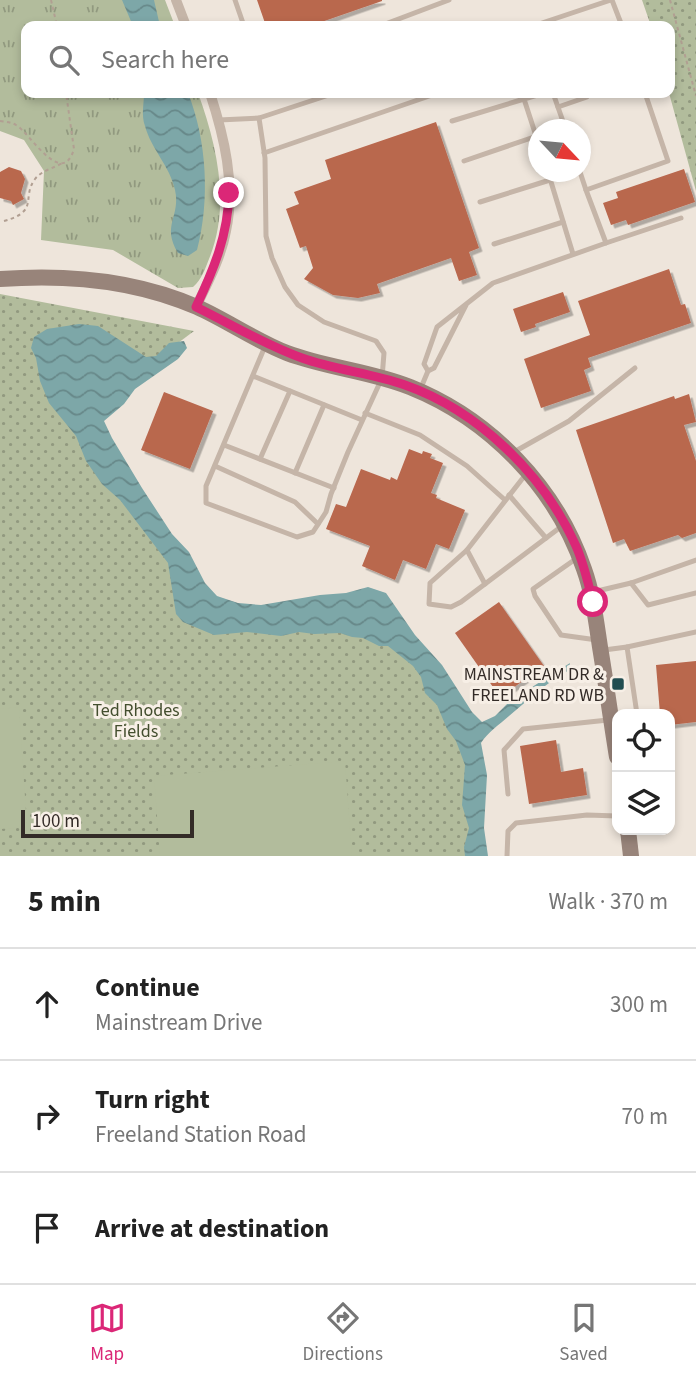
<!DOCTYPE html>
<html lang="en">
<head>
<meta charset="utf-8">
<style>
  body { margin:0; font-family:"Source Sans 3",sans-serif; background:#f2f2f2; color:#222 }
  .controls { position:absolute; right:21px; bottom:21px; display:grid; overflow:hidden; border-radius:14px; box-shadow:0 4px 10px #0003 }
  .controls button { width:63px; height:63px; display:grid; place-items:center; padding:0; border:0; border-bottom:2px solid #e0e0e0; background:#fff; color:#222; font:35px sans-serif }
  .compass { position:absolute; left:528px; top:119px; width:63px; height:63px; border-radius:50%; background:#fff; box-shadow:0 4px 10px #0003; rotate:116deg }
  .scale { position:absolute; left:21px; bottom:18px; width:173px; box-sizing:border-box; padding-left:7px; border:4px solid #332b27; border-top:0; font-size:19px; line-height:24px; white-space:nowrap; color:#332b27; -webkit-text-stroke:5px #f7efe6; paint-order:stroke }
  .stop { position:absolute; width:21px; height:21px; margin:-16px; border:5px solid #db2777; border-radius:50%; background:#fff }
  .stop.end { background:#db2777; border-color:#fff; box-shadow:0 2px 7px #0008 }
  .list { margin:0; padding:0; list-style:none }
  h2 { display:flex; justify-content:space-between; align-items:center; height:91px; margin:0; padding:0 28px; font-size:30px }
  h2 small { font-size:23px; font-weight:400; color:#767676 }
  .list li { display:grid; grid-template-columns:46px 1fr auto; gap:21px; align-items:center; box-sizing:border-box; height:112px; padding:0 28px; border-top:2px solid #e0e0e0 }
  .list b { display:block; font-size:26px; white-space:nowrap }
  .list p { margin:0; font-size:23px; white-space:nowrap; color:#767676 }
  .list em { font-size:23px; font-style:normal; color:#767676 }
  .icon { flex:none; width:38px; height:38px; fill:none; stroke:currentColor; stroke-width:2; stroke-linecap:round; stroke-linejoin:round }
  .map { position:relative; flex:none; width:696px; height:856px; overflow:hidden }
  .search { position:absolute; background:#fff; box-shadow:0 4px 10px #0003; left:21px; right:21px; top:21px; height:77px; display:flex; align-items:center; gap:18px; box-sizing:border-box; padding:0 24px; border-radius:14px; color:#767676; font-size:26px }
  .sheet { height:427px; background:#fff }
  nav { display:flex; justify-content:space-around; align-items:center; box-sizing:border-box; height:98px; border-top:2px solid #e0e0e0; background:#fff; font-size:19px; color:#767676 }
  nav a { display:grid; justify-items:center; gap:4px }
  nav .on { color:#db2777 }
  .map>svg:first-child { display:block }
  .grass { fill:url(#grass-tufts) }
  .park { fill:url(#park-dots) }
  .pitch { fill:#b2bc9c }
  .water { fill:url(#water-waves) }
  .building { fill:#b9674e; filter:url(#shadow) }
  .lines { fill:none; stroke-linecap:round; stroke-linejoin:round }
  .path { stroke:#b19f92; stroke-width:2; stroke-dasharray:3.5 3.5; stroke-linecap:butt }
  .lane { stroke:#c5b5a8; stroke-width:5 }
  .street { stroke:#c5b5a8; stroke-width:10 }
  .secondary { stroke:#98847a; stroke-width:16 }
  .route { stroke:#db2777; stroke-width:9 }
  .poi-dot { fill:#214d50; stroke:#f7efe6; stroke-width:2.5 }
  .labels { text-anchor:middle; stroke-width:6; stroke-linejoin:round; paint-order:stroke }
  .poi-label { font-size:18px; fill:#332b27; stroke:#f7efe6; text-anchor:end }
  .park-label { font-size:18px; fill:#434e2e; stroke:#f7efe6 }
</style>
</head>
<body>
<div class="map">
<svg width="696" height="856" viewBox="0 0 696 856">
  <defs>
    <pattern id="grass-tufts" width="24" height="20" patternUnits="userSpaceOnUse" patternTransform="scale(1.75)"><rect width="24" height="20" fill="#b2bc9c"/><path d="M3 7l-1-3M5 7V3M7 7l1-3M15 17l-1-3M17 17v-4M19 17l1-3" fill="none" stroke="#91997f"/></pattern>
    <pattern id="park-dots" width="8" height="8" patternUnits="userSpaceOnUse" patternTransform="scale(1.75)"><rect width="8" height="8" fill="#b2bc9c"/><path d="M2 2h.1M6 6h.1" fill="none" stroke="#91997f" stroke-width="1.8" stroke-linecap="round"/></pattern>
    <pattern id="water-waves" width="16" height="10" patternUnits="userSpaceOnUse" patternTransform="scale(1.75)"><rect width="16" height="10" fill="#7da7a8"/><path d="M0 5q4-4 8 0t8 0" fill="none" stroke="#678889"/></pattern>
    <filter id="shadow"><feDropShadow dx="3.5" dy="3.5" stdDeviation="0" flood-color="#0004"/></filter>
  </defs>
  <rect width="100%" height="100%" fill="#eee5db"/>
  <path class="grass" d="M 0,0 L 165,0 L 175,26 L 26,26 L 26,93 L 198,93 C 217,145 231,206 209,259 C 205,269 202,279 193,287 L 178,288 L 113,250 L 41,240 L 44,171 L 24,140 L 0,131 Z"/>
  <g class="park">
    <path d="M 642,0 L 696,0 L 696,191 L 669,93 L 670,26 L 651,26 Z"/>
    <path d="M 0,294 L 194,331 L 90,409 L 203,602 L 272,616 L 374,605 L 463,716 L 481,856 L 0,856 Z"/>
  </g>
  <g class="pitch">
    <path d="M 19,707 L 27,827 L 0,829 L 0,709 Z"/>
    <path d="M 345,761 L 352,856 L 160,856 L 154,776 Z"/>
  </g>
  <g class="water">
    <path d="M 122,0 L 154,0 L 160,26 L 133,26 Z"/>
    <path d="M 144,93 L 188,93 C 207,141 210,200 197,250 L 188,256 L 178,253 C 161,225 181,217 175,190 C 170,166 151,149 145,126 C 141,115 144,104 144,93 Z"/>
    <path d="M 79,324 L 98,326 L 146,357 L 156,356 L 169,343 L 184,341 L 187,348 L 178,359 L 135,389 L 124,404 L 104,421 L 112,438 L 142,488 L 172,534 L 189,552 L 205,583 L 217,596 L 238,603 L 261,605 L 320,595 L 346,593 L 368,587 L 386,593 L 415,635 L 442,665 L 472,712 L 482,722 L 495,716 L 510,701 L 570,663 L 568,671 C 546,683 528,700 509,716 C 499,725 488,732 481,743 L 487,775 L 484,828 L 488,856 L 465,856 L 464,847 L 469,828 L 462,805 L 465,765 L 456,741 L 447,729 L 437,705 L 425,693 L 421,677 L 413,666 L 388,646 L 379,646 L 363,638 L 352,637 L 340,633 L 314,634 L 299,632 L 281,636 L 247,632 L 214,635 L 183,622 L 176,614 L 168,563 L 120,500 L 102,484 L 86,461 L 76,436 L 49,403 L 40,381 L 36,358 L 31,348 L 34,337 L 47,329 Z"/>
  </g>
  <g class="building">
    <path d="M 257,0 L 382,0 L 382,1 L 310,26 L 266,26 Z"/>
    <path d="M 436,122 L 479,248 L 469,252 L 477,275 L 459,281 L 451,258 L 377,284 L 380,293 L 358,298 L 333,295 L 304,279 L 313,268 L 306,246 L 300,248 L 286,209 L 299,204 L 294,192 L 331,179 L 325,160 Z"/>
    <path d="M 9,167 L 21,171 L 25,179 L 21,193 L 24,199 L 13,205 L 11,201 L 0,198 L 0,172 Z"/>
    <path d="M 684,169 L 695,202 L 628,225 L 626,220 L 611,225 L 603,203 L 618,198 L 616,192 Z"/>
    <path d="M 669,269 L 681,305 L 685,304 L 691,323 L 588,358 L 591,367 L 584,370 L 591,391 L 541,408 L 524,359 L 590,335 L 578,301 Z"/>
    <path d="M 563,292 L 570,312 L 535,324 L 536,327 L 521,332 L 513,309 Z"/>
    <path d="M 164,392 L 213,411 L 190,469 L 141,450 Z"/>
    <path d="M 689,394 L 696,422 L 684,425 L 696,461 L 696,533 L 682,538 L 678,535 L 630,551 L 624,539 L 613,543 L 576,430 L 674,396 L 675,399 Z"/>
    <path d="M 409,449 L 422,454 L 423,451 L 432,454 L 430,458 L 443,463 L 431,493 L 437,495 L 436,498 L 465,510 L 449,549 L 436,544 L 426,569 L 403,560 L 395,580 L 362,566 L 370,546 L 326,529 L 336,504 L 346,507 L 361,469 L 390,480 L 391,477 L 397,480 Z"/>
    <path d="M 499,602 L 544,666 L 500,697 L 455,633 Z"/>
    <path d="M 696,661 L 696,722 L 670,725 L 670,714 L 660,714 L 656,665 Z"/>
    <path d="M 556,740 L 561,772 L 583,768 L 587,795 L 529,804 L 520,746 Z"/>
  </g>
  <g class="lines">
    <g class="path">
      <path d="M 51,0 L 57,26"/>
      <path d="M 670,0 L 696,96"/>
      <path d="M 0,121 C 6,122 11,122 16,125 C 30,133 62,189 74,149 L 66,93"/>
      <path d="M 4,221 C 40,211 21,198 35,179 C 42,170 55,168 64,162"/>
    </g>
    <g class="lane">
      <path d="M 235,0 L 244,26"/>
      <path d="M 612,0 L 622,26"/>
      <path d="M 380,26 L 449,0"/>
      <path d="M 533,26 L 611,0"/>
      <path d="M 553,93 L 566,130"/>
      <path d="M 558,107 L 587,97 L 589,93"/>
      <path d="M 259,118 L 335,93"/>
      <path d="M 219,120 L 259,118 L 265,158 L 266,236 L 272,258 L 285,287 L 298,305 L 324,322 L 376,341 L 384,353 L 382,378 L 348,452 L 331,494 L 326,512 L 313,532 L 297,537 L 206,503 L 206,486 L 266,344"/>
      <path d="M 452,121 L 524,99"/>
      <path d="M 538,142 L 524,99 L 544,93"/>
      <path d="M 264,153 L 438,93"/>
      <path d="M 464,161 L 537,136"/>
      <path d="M 548,172 L 573,254"/>
      <path d="M 580,172 L 586,190"/>
      <path d="M 480,202 L 550,180"/>
      <path d="M 606,243 L 681,218"/>
      <path d="M 494,244 L 563,222"/>
      <path d="M 466,305 L 434,368 L 428,371 L 424,364 L 437,327 L 493,283 L 606,243 L 586,190 L 668,161 L 645,93"/>
      <path d="M 253,376 L 362,420"/>
      <path d="M 420,390 L 428,371"/>
      <path d="M 365,413 L 420,435 L 467,466 L 505,500"/>
      <path d="M 224,445 L 334,488"/>
      <path d="M 514,452 L 569,421 L 635,368"/>
      <path d="M 260,459 L 290,391"/>
      <path d="M 215,466 L 295,502 L 318,524"/>
      <path d="M 295,473 L 324,405"/>
      <path d="M 526,474 L 467,550 L 430,583 L 429,604 L 451,607 L 461,602 L 562,526"/>
      <path d="M 509,495 L 546,538"/>
      <path d="M 467,550 L 485,584"/>
      <path d="M 577,558 L 533,589 L 535,596 L 561,635 L 597,640"/>
      <path d="M 631,583 L 648,605 L 696,593"/>
      <path d="M 593,592 L 631,583 L 696,560"/>
      <path d="M 627,647 L 696,632"/>
      <path d="M 604,650 L 627,647 L 637,714"/>
      <path d="M 508,794 L 504,750 L 523,729 L 608,720"/>
      <path d="M 507,856 L 508,831 L 516,823 L 587,815 L 617,816"/>
    </g>
    <g class="street">
      <path d="M 176,0 L 186,26"/>
      <path d="M 196,307 C 208,282 221,258 226,231 C 236,185 224,136 210,93"/>
    </g>
    <g class="secondary">
      <path d="M 0,279 C 67,274 135,280 197,307 C 228,321 256,341 287,353 C 327,368 370,371 410,387 C 490,419 556,487 584,569 C 593,594 596,621 600,647 C 606,683 611,720 617,757"/>
      <path d="M 628,830 L 631,856"/>
    </g>
  </g>
  <g class="lines">
    <path class="route" d="M 229,193 C 228,235 214,269 196,307 C 231,324 265,345 302,358 C 335,370 371,373 405,385 C 479,411 544,475 576,546 C 584,564 588,583 593,602"/>
  </g>
  <rect class="poi-dot" x="611" y="677" width="14" height="14" rx="3.5"/>
  <g class="labels">
    <g class="poi-label">
      <text x="604" y="680">MAINSTREAM DR &amp;<tspan x="604" dy="21">FREELAND RD WB</tspan></text>
    </g>
    <g class="park-label">
      <text x="136" y="716">Ted Rhodes<tspan x="136" dy="21">Fields</tspan></text>
    </g>
  </g>
</svg>
<div class="controls">
<button><svg class="icon" aria-label="locate" viewBox="0 0 24 24"><circle cx="12" cy="12" r="6"/><path d="M12 2v4M12 18v4M2 12h4M18 12h4"/></svg></button>
<button><svg class="icon" aria-label="layers" viewBox="0 0 24 24"><path d="M12 4l9 5-9 5-9-5zM3 14l9 5 9-5"/></svg></button>
</div>
<svg class="compass" viewBox="-18 -18 36 36"><path d="M0-13l5 13h-10z" fill="#e53935"/><path d="M0 13l5-13h-10z" fill="#767676"/></svg>
<div class="scale">100 m</div>
<div class="stop" style="left:593px;top:602px"></div>
<div class="stop end" style="left:229px;top:193px"></div>
<div class="search"><svg class="icon" aria-label="search" viewBox="0 0 24 24"><circle cx="10" cy="10" r="6"/><path d="M15 15l6 6"/></svg>Search here</div>
</div>
<section class="sheet">
<h2>5 min<small>Walk · 370 m</small></h2>
<ul class="list">
<li><svg class="icon" aria-label="ahead" viewBox="0 0 24 24"><path d="M12 20V5M6 11l6-6 6 6"/></svg><div><b>Continue</b><p>Mainstream Drive</p></div><em>300 m</em></li>
<li><svg class="icon" aria-label="right" viewBox="0 0 24 24"><path d="M7 20v-9h11M14 6l5 5-5 5"/></svg><div><b>Turn right</b><p>Freeland Station Road</p></div><em>70 m</em></li>
<li><svg class="icon" aria-label="arrive" viewBox="0 0 24 24"><path d="M6 21V4h12l-3 4 3 4H6"/></svg><div><b>Arrive at destination</b></div></li>
</ul>
</section>
<nav>
<a class="on"><svg class="icon" aria-label="map" viewBox="0 0 24 24"><path d="M3 6l6-2 6 2 6-2v14l-6 2-6-2-6 2zM9 4v14M15 6v14"/></svg>Map</a>
<a><svg class="icon" aria-label="directions" viewBox="0 0 24 24"><path d="M12 3l9 9-9 9-9-9zM9 14v-3h6M13 9l2 2-2 2"/></svg>Directions</a>
<a><svg class="icon" aria-label="saved" viewBox="0 0 24 24"><path d="M7 4h10v16l-5-4-5 4z"/></svg>Saved</a>
</nav>
</body>
</html>
